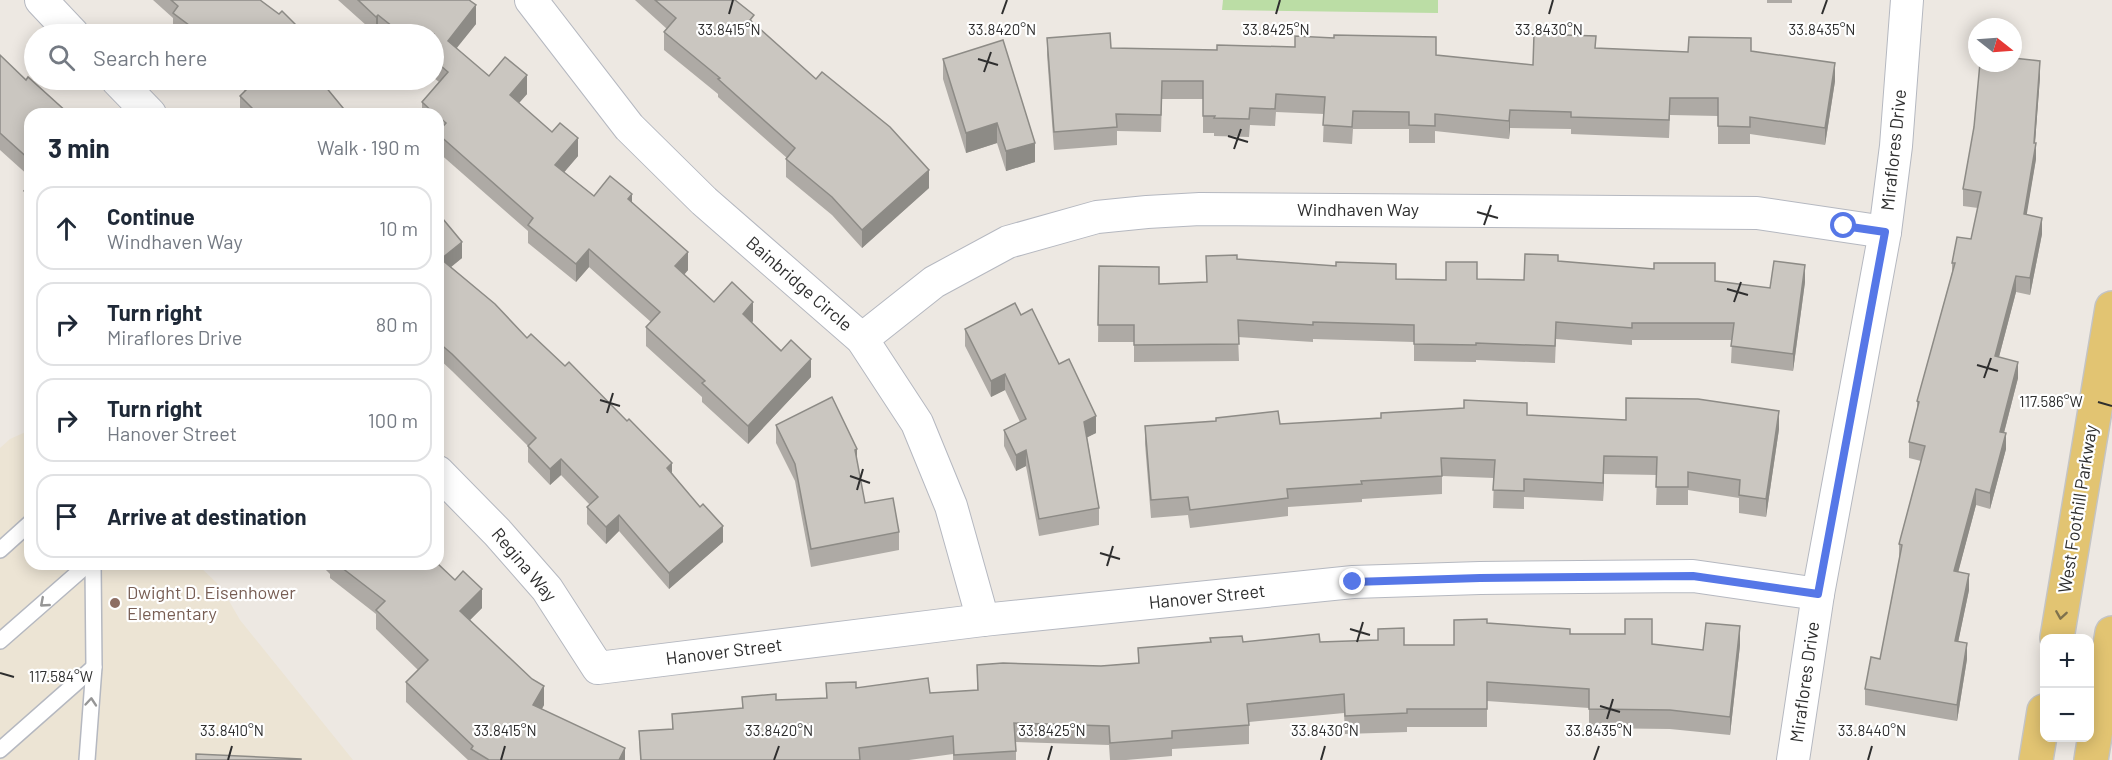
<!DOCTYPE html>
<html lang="en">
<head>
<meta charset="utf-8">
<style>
  body { margin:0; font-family:Barlow,sans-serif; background:#f2f2f3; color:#1f2937 }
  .controls { position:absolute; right:18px; bottom:18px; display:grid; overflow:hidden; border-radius:12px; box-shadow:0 3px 15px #0003 }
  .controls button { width:54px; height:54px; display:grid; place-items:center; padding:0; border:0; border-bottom:2px solid #e0e1e3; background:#fff; color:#1f2937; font:30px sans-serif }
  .compass { position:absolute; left:1968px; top:18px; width:54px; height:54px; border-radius:50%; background:#fff; box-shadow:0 3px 15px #0003; rotate:107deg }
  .stop { position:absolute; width:18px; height:18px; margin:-14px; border:4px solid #5677e7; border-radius:50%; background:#fff }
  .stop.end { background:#5677e7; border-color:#fff; box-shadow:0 2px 6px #0008 }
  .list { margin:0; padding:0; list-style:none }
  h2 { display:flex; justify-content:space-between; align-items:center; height:78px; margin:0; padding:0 24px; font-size:26px }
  h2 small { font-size:20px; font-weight:400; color:#747a83 }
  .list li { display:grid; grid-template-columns:39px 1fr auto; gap:18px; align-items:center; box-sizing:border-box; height:84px; margin:0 12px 12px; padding:0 12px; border:2px solid #e0e1e3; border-radius:18px }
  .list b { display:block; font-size:22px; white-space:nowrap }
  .list p { margin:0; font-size:20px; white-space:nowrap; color:#747a83 }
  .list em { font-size:20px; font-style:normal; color:#747a83 }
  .icon { flex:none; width:33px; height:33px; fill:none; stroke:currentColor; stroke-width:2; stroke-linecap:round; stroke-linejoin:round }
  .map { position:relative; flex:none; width:2112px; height:760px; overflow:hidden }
  .search { position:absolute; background:#fff; box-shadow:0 3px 15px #0003; left:24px; top:24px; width:420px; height:66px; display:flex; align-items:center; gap:15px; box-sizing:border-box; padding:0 21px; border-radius:33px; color:#747a83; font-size:22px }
  .panel { position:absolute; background:#fff; box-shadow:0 3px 15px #0003; left:24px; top:108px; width:420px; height:462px; border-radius:18px }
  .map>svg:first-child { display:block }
  .education { fill:#ece4d4 }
  .green { fill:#bbdda5 }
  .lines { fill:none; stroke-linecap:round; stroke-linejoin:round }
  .lane-casing { stroke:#b5b8c0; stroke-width:18 }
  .street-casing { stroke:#b5b8c0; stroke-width:34 }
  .primary-casing { stroke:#c4c4c4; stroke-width:36 }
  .lane { stroke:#fff; stroke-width:15 }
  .street { stroke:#fff; stroke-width:32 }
  .primary { stroke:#e2c472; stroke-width:33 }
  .wall { fill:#aeaaa5 }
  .shaded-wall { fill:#8d8b86 }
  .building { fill:#cac6c0; stroke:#8d8b86; stroke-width:1.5 }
  .oneway { stroke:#969696 }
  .oneway2 { stroke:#7f724d }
  .route { stroke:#5677e7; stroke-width:8 }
  .ticks { fill:none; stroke:#2e2e2e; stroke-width:2 }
  .education-dot { fill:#8d6e63; stroke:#fff; stroke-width:2 }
  .labels { text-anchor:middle; stroke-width:4.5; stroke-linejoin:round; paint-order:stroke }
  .street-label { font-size:18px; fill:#2e2e2e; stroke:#fff }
  .education-label { font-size:18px; fill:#785e54; stroke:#fff; text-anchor:start }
  .ticks-label { font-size:15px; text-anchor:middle; fill:#2e2e2e; stroke:#fff; stroke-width:4.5; stroke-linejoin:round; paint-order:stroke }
</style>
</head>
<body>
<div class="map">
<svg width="2112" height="760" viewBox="0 0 2112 760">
  <rect width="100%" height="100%" fill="#ede8e2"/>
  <path class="education" d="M 30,430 L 30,564 L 197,564 L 221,587 L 240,620 L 353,760 L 0,760 L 0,448 L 10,439 Z"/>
  <path class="green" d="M 1223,0 L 1438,0 L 1438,13 L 1222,10 Z"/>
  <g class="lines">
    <g class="lane-casing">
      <g id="lane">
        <path d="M 0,550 L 30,523"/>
        <path d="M 0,641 L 88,564"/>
        <path d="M 0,750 L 94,667"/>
        <path d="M 87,760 L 94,667 L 93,564"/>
      </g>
    </g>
    <g class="street-casing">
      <g id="street">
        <path d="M 41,0 L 73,34"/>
        <path d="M 531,0 L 629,127 L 704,201 L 862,339 L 917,423 L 951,506 L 983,620"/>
        <path d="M 117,80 L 150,114"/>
        <path d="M 862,339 L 934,282 L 1008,242 L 1097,217 L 1147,212 L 1200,209 L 1757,213 L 1885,232"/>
        <path d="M 438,472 L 497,532 L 547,589 L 598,668 L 983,620 L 1353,582 L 1480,578 L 1693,576 L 1818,594"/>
        <path d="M 1793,760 L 1818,594 L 1885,232 L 1896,146 L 1907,0"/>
      </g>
    </g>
    <g class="primary-casing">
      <g id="primary">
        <path d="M 2057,638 L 2112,308"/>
        <path d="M 2036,760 L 2044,711"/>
        <path d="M 2091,760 L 2112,633"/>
      </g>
    </g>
    <use href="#lane" class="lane"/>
    <use href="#street" class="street"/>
    <use href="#primary" class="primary"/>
  </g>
  <g class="wall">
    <path d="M 153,0 L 260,0 L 305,34 L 179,34 L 173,29 L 173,18 Z"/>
    <path d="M 338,0 L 469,0 L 476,24 L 456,48 L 489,76 L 527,94 L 519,103 L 578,156 L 564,172 L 594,196 L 632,203 L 688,270 L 684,275 L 714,302 L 753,321 L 752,323 L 811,377 L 748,444 L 702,402 L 702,397 L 646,346 L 646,327 L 651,322 L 589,267 L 576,282 L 528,243 L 528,231 L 438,152 L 438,114 L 422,114 L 422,102 L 439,82 L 434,78 L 434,34 L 380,34 L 378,33 L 376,34 Z"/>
    <path d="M 635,0 L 735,0 L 754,23 L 929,188 L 862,248 L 832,215 L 786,177 L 786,159 L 787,158 L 718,97 L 718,94 L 664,50 L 664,32 L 667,29 Z"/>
    <path d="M 1766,0 L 1792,0 L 1792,3 L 1767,3 L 1767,0 Z"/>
    <path d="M 1047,38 L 1111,48 L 1436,55 L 1533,65 L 1596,48 L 1688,52 L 1751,51 L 1835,81 L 1825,145 L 1750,134 L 1750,144 L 1718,144 L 1718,116 L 1670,115 L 1669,138 L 1571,134 L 1571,129 L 1510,128 L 1509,139 L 1435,131 L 1435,143 L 1409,143 L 1409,129 L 1353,129 L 1352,144 L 1323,142 L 1324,114 L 1276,112 L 1275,126 L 1250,125 L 1249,137 L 1214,136 L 1214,133 L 1203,133 L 1203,99 L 1162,99 L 1161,132 L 1117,131 L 1117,145 L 1054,150 L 1047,55 Z"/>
    <path d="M 0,55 L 30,114 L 30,177 L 0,150 Z"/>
    <path d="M 943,59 L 1035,162 L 1006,171 L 997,143 L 966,153 L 943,79 Z"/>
    <path d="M 2040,77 L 2035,143 L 2036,159 L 2026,215 L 2042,234 L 2030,295 L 2016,292 L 1999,357 L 2018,378 L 2004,433 L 2006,449 L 1990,509 L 1976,505 L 1958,572 L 1969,590 L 1958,642 L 1967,659 L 1957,721 L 1865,705 L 1865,689 L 1880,659 L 1899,560 L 1899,544 L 1921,461 L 1909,458 L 1909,442 L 1917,412 L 1917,401 L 1952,273 L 1952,263 L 1971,239 L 1978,208 L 1963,206 L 1963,189 Z"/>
    <path d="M 230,80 L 320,80 L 348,114 L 241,114 L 240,112 L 240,96 L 245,91 Z"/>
    <path d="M 30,184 L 30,213 L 24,208 L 24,191 Z"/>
    <path d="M 438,213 L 462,258 L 451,267 L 672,473 L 723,542 L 669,589 L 619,531 L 606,544 L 587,524 L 587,507 L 590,505 L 561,475 L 550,485 L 528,462 L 528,446 L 452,371 L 438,358 Z"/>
    <path d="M 1237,259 L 1396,279 L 1446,280 L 1477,279 L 1524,280 L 1558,261 L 1770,288 L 1805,282 L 1793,371 L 1731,363 L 1732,340 L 1632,340 L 1632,345 L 1556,339 L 1555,363 L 1476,360 L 1476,362 L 1414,361 L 1414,342 L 1313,339 L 1313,342 L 1238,337 L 1239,361 L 1134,362 L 1134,342 L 1098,342 L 1099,266 L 1159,284 L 1207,282 Z"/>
    <path d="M 1021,315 L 1059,364 L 1096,433 L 1087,437 L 1099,508 L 1099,525 L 1039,536 L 1026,466 L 1016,471 L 1004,446 L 1004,430 L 1020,422 L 1005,390 L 991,397 L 965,346 L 965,329 Z"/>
    <path d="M 1527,415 L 1779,429 L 1766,517 L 1739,513 L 1739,498 L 1688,490 L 1688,505 L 1656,505 L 1657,475 L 1604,474 L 1603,501 L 1524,497 L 1524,509 L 1493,508 L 1494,478 L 1442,476 L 1442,494 L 1362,499 L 1362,502 L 1288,507 L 1288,516 L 1190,528 L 1188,515 L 1151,518 L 1145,444 L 1145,426 L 1280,424 Z"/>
    <path d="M 776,425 L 857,463 L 865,503 L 899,532 L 899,550 L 811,567 L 795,481 L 776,443 Z"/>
    <path d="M 320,564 L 438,564 L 482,608 L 470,620 L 544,705 L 542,709 L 625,760 L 468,760 L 406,702 L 406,682 L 418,670 L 376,629 L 376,614 L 330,578 L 330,574 Z"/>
    <path d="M 1487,623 L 1703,650 L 1740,645 L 1730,735 L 1670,729 L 1589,728 L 1589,708 L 1487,701 L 1487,727 L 1407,727 L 1407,732 L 1345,734 L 1344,713 L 1249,722 L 1249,744 L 1172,749 L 1172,756 L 1126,760 L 1110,760 L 1109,745 L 1016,742 L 1016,760 L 953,760 L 953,754 L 909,760 L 640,760 L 639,731 L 672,729 L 672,714 L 742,708 L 742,697 L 776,700 L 826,698 L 826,683 L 856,688 L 930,693 L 977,690 L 977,665 L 1101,666 L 1138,663 L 1138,648 L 1243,642 L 1320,642 L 1404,645 L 1454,645 Z"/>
  </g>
  <g class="shaded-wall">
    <path d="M 476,5 L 476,24 L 448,59 L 448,41 Z"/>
    <path d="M 378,15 L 378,33 L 376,34 L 376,17 Z"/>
    <path d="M 2040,61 L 2040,77 L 2034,156 L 2036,143 L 2036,159 L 2024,231 L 2024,214 L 2034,143 Z"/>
    <path d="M 1835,63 L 1835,81 L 1825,145 L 1825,128 Z"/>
    <path d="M 527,75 L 527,94 L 510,113 L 510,95 Z"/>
    <path d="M 1510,110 L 1510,128 L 1509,139 L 1509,121 Z"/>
    <path d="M 997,123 L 997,143 L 966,153 L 966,133 Z"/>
    <path d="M 578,138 L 578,156 L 555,183 L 555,165 Z"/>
    <path d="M 1035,143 L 1035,162 L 1006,171 L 1006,151 Z"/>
    <path d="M 929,170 L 929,188 L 862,248 L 862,230 Z"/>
    <path d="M 632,194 L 632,212 L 628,199 Z"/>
    <path d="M 2042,218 L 2042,234 L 2030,295 L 2030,278 Z"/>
    <path d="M 462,242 L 462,258 L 441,275 L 441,259 Z"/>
    <path d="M 589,249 L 589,267 L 576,282 L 576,264 Z"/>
    <path d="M 688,252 L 688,270 L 675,285 L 675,266 Z"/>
    <path d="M 1805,265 L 1805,282 L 1793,371 L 1793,354 Z"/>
    <path d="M 2016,276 L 2016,292 L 1995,372 L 1995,356 Z"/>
    <path d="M 753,302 L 753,321 L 743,333 L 743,314 Z"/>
    <path d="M 811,359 L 811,377 L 748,444 L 748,426 Z"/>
    <path d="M 2018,362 L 2018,378 L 2000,448 L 2000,432 Z"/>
    <path d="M 1005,374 L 1005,390 L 991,397 L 991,381 Z"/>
    <path d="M 1779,411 L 1779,429 L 1766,517 L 1766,499 Z"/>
    <path d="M 1096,416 L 1096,433 L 1084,439 L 1084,422 Z"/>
    <path d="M 2006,433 L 2006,449 L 1990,509 L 1990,493 Z"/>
    <path d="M 857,449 L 857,466 L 855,450 Z"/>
    <path d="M 1026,450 L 1026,466 L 1016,471 L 1016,455 Z"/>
    <path d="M 1604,456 L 1604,474 L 1603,501 L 1603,483 Z"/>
    <path d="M 561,459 L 561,475 L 550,485 L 550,469 Z"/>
    <path d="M 672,463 L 672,480 L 667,468 Z"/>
    <path d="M 1976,489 L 1976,505 L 1954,588 L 1954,571 Z"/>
    <path d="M 619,515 L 619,531 L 606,544 L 606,527 Z"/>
    <path d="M 723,526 L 723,542 L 669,589 L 669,573 Z"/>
    <path d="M 1969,574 L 1969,590 L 1955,657 L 1955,641 Z"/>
    <path d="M 482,589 L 482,608 L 460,630 L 460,611 Z"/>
    <path d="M 1740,626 L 1740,645 L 1730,735 L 1730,717 Z"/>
    <path d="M 1967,643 L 1967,659 L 1957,721 L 1957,705 Z"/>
    <path d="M 544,686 L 544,705 L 533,724 L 533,705 Z"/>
    <path d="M 625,748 L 625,760 L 619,760 Z"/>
  </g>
  <g class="building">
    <path d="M 171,0 L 260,0 L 279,14 L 282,11 L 305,34 L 201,34 L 173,13 L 178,6 Z"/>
    <path d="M 358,0 L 469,0 L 476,5 L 448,41 L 489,76 L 505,57 L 527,75 L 510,95 L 552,132 L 560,123 L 578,138 L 555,165 L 594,196 L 610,176 L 632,194 L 628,199 L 688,252 L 675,266 L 714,302 L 732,282 L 753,302 L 743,314 L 781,351 L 791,340 L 811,359 L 748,426 L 702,383 L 705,381 L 646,327 L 660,312 L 589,249 L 576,264 L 528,225 L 533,218 L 438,134 L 438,132 L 446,123 L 438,116 L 438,114 L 435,114 L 422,102 L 448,72 L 434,60 L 434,34 L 402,34 L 378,15 L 376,17 Z"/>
    <path d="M 655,0 L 735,0 L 754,15 L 750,20 L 816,79 L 822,72 L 890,127 L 929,170 L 862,230 L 832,197 L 786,159 L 795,148 L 718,79 L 720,78 L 664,32 L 676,18 Z"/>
    <path d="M 1110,33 L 1111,48 L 1217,50 L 1217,45 L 1295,47 L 1295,36 L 1334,38 L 1334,35 L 1436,37 L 1436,55 L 1533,65 L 1534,34 L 1596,36 L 1595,48 L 1688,52 L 1689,37 L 1751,38 L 1751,51 L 1835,63 L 1825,128 L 1750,117 L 1750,127 L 1718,126 L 1718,98 L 1670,98 L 1669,120 L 1571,117 L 1571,112 L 1510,110 L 1509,121 L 1435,114 L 1435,126 L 1409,125 L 1409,112 L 1353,111 L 1352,127 L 1323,125 L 1325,97 L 1276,94 L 1275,109 L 1250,108 L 1249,119 L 1214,118 L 1215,116 L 1203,116 L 1203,81 L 1162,81 L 1161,115 L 1116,114 L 1117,127 L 1054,132 L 1047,38 Z"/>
    <path d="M 1003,40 L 1035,143 L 1006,151 L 997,123 L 966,133 L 943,59 Z"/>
    <path d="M 0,55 L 26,80 L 28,77 L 69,114 L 30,114 L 30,160 L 0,133 Z"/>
    <path d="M 2013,58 L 2040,61 L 2034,143 L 2036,143 L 2024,214 L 2042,218 L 2030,278 L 2016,276 L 1995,356 L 2018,362 L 2000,432 L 2006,433 L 1990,493 L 1976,489 L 1954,571 L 1969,574 L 1955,641 L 1967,643 L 1957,705 L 1865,689 L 1871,657 L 1880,659 L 1902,545 L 1899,544 L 1925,446 L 1909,442 L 1919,402 L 1917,401 L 1955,263 L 1952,263 L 1957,237 L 1971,239 L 1981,192 L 1963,189 L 1974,127 L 1980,63 L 2013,63 Z"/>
    <path d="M 250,80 L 320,80 L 348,114 L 258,114 L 240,96 L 254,82 Z"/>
    <path d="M 30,184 L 30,196 L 24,191 Z"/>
    <path d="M 438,213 L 462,242 L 441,259 L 495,304 L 527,338 L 531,334 L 565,366 L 569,362 L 627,421 L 629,419 L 672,463 L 667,468 L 700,507 L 703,504 L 723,526 L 669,573 L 619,515 L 606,527 L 587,507 L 598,497 L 561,459 L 550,469 L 528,446 L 536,438 L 452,354 L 438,342 Z"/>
    <path d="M 1525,254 L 1558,255 L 1558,261 L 1654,269 L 1654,263 L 1715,263 L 1715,281 L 1770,288 L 1774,261 L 1805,265 L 1793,354 L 1731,346 L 1734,323 L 1632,323 L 1632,328 L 1556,322 L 1555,346 L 1476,343 L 1476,345 L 1414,344 L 1414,325 L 1313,322 L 1313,325 L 1238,320 L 1239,344 L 1134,345 L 1134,325 L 1098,325 L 1099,266 L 1159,267 L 1159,284 L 1207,282 L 1206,256 L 1237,255 L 1237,259 L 1336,266 L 1336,262 L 1396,264 L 1396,279 L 1446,280 L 1446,262 L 1477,262 L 1477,279 L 1524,280 Z"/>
    <path d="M 1015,303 L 1021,315 L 1032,309 L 1059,364 L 1069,359 L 1096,416 L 1084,422 L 1099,508 L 1039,519 L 1026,450 L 1016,455 L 1004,430 L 1026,419 L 1005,374 L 991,381 L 965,329 Z"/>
    <path d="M 832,397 L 857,449 L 855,450 L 865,503 L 893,498 L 899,532 L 811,549 L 795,464 L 776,425 Z"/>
    <path d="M 1626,398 L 1698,399 L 1779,411 L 1766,499 L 1739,495 L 1740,480 L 1688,472 L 1688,487 L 1656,487 L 1657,457 L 1604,456 L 1603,483 L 1524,479 L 1524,491 L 1493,490 L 1495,460 L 1441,458 L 1442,476 L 1361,481 L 1362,484 L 1287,489 L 1288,498 L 1190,510 L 1188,497 L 1151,500 L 1145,426 L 1216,421 L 1216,418 L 1278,411 L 1280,424 L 1381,418 L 1381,413 L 1464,408 L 1464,400 L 1527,403 L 1527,415 L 1626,420 Z"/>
    <path d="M 337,564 L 438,564 L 455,580 L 463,571 L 482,589 L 460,611 L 532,679 L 544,686 L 533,705 L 625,748 L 619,760 L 489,760 L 471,749 L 473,746 L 406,682 L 428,660 L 376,610 L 385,601 Z"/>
    <path d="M 1487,619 L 1487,623 L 1570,629 L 1570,634 L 1625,634 L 1625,619 L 1652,619 L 1652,644 L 1703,650 L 1706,623 L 1740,626 L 1730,717 L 1670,710 L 1589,709 L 1589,689 L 1487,682 L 1487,709 L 1407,709 L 1407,713 L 1345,716 L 1344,694 L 1247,704 L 1249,725 L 1172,731 L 1172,738 L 1110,743 L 1109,726 L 1014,723 L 1016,751 L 954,755 L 953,736 L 859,748 L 860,760 L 641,760 L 639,731 L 673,729 L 672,714 L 743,708 L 742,697 L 776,694 L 776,700 L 827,698 L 826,683 L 856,682 L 856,688 L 928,678 L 930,693 L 978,690 L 977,665 L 1003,663 L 1101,666 L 1139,663 L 1138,648 L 1211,642 L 1210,638 L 1242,636 L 1243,642 L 1319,634 L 1320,642 L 1378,640 L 1378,629 L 1404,628 L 1404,645 L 1454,645 L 1454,620 Z"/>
    <path d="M 196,754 L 301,759 L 301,760 L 196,760 Z"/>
  </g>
  <defs><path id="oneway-chevron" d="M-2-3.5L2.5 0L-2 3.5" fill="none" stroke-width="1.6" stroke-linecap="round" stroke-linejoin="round" transform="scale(1.5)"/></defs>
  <g class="oneway">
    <use href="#oneway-chevron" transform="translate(44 603) rotate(139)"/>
    <use href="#oneway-chevron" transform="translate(91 702) rotate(-85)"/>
  </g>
  <use class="oneway2" href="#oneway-chevron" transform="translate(2061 615) rotate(99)"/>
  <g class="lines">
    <path class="route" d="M 1353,582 L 1480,578 L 1693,576 L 1818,594 L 1885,232 L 1844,226"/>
  </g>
  <path class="ticks" d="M 729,14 L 733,0M 1002,14 L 1007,0M 1276,14 L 1280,0M 1549,14 L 1553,0M 1822,14 L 1827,0M 978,59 L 998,65M 984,72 L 991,52M 1228,136 L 1248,142M 1234,149 L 1241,129M 1477,212 L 1498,218M 1484,225 L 1491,205M 1727,289 L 1748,295M 1734,302 L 1741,282M 1977,365 L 1998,371M 1984,378 L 1991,358M 600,400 L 620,406M 2098,402 L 2112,406M 607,413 L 613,393M 850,476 L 870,483M 857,490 L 863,469M 1100,553 L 1120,559M 1107,566 L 1113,546M 1350,629 L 1370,635M 1357,642 L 1363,622M 0,673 L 14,677M 1600,706 L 1620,712M 1607,719 L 1613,699M 228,760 L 232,746M 501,760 L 505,746M 774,760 L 779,746M 1048,760 L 1052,746M 1321,760 L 1325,746M 1594,760 L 1599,746M 1868,760 L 1872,746"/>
  <circle class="education-dot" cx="115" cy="603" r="6"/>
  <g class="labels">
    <g class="street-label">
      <text transform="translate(1894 150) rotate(-84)" y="6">Miraflores Drive</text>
      <text x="1358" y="216">Windhaven Way</text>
      <text transform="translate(799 284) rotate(41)" y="6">Bainbridge Circle</text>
      <text transform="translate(2078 509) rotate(-81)" y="6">West Foothill Parkway</text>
      <text transform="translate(524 565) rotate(50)" y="6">Regina Way</text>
      <text transform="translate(1207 597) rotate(-6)" y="6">Hanover Street</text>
      <text transform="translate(724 652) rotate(-7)" y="6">Hanover Street</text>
      <text transform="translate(1805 682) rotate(-82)" y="6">Miraflores Drive</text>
    </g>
    <g class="education-label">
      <text x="127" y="599">Dwight D. Eisenhower<tspan x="127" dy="21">Elementary</tspan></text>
    </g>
  </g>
  <g class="ticks-label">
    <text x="729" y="35">33.8415°N</text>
    <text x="1002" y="35">33.8420°N</text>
    <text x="1276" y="35">33.8425°N</text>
    <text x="1549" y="35">33.8430°N</text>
    <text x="1822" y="35">33.8435°N</text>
    <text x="2051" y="407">117.586°W</text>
    <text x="61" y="682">117.584°W</text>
    <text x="232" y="736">33.8410°N</text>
    <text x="505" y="736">33.8415°N</text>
    <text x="779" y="736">33.8420°N</text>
    <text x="1052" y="736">33.8425°N</text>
    <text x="1325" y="736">33.8430°N</text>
    <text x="1599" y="736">33.8435°N</text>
    <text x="1872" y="736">33.8440°N</text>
  </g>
</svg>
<div class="controls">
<button>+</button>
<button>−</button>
</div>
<svg class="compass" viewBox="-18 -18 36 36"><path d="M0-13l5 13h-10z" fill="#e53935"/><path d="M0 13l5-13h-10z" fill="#747a83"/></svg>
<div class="stop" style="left:1844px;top:226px"></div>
<div class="stop end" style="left:1353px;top:582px"></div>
<div class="search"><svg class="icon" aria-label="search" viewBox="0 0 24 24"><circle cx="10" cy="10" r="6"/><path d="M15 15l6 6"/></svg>Search here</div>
<section class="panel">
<h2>3 min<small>Walk · 190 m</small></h2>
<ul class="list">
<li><svg class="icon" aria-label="ahead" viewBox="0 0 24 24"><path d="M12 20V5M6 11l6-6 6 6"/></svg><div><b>Continue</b><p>Windhaven Way</p></div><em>10 m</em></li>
<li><svg class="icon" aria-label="right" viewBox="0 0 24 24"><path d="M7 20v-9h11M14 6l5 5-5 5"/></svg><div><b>Turn right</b><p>Miraflores Drive</p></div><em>80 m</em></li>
<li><svg class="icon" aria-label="right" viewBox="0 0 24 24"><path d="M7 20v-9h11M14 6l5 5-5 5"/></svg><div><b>Turn right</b><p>Hanover Street</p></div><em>100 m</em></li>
<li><svg class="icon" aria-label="arrive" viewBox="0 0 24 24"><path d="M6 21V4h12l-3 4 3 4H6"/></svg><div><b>Arrive at destination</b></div></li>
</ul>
</section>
</div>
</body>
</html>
